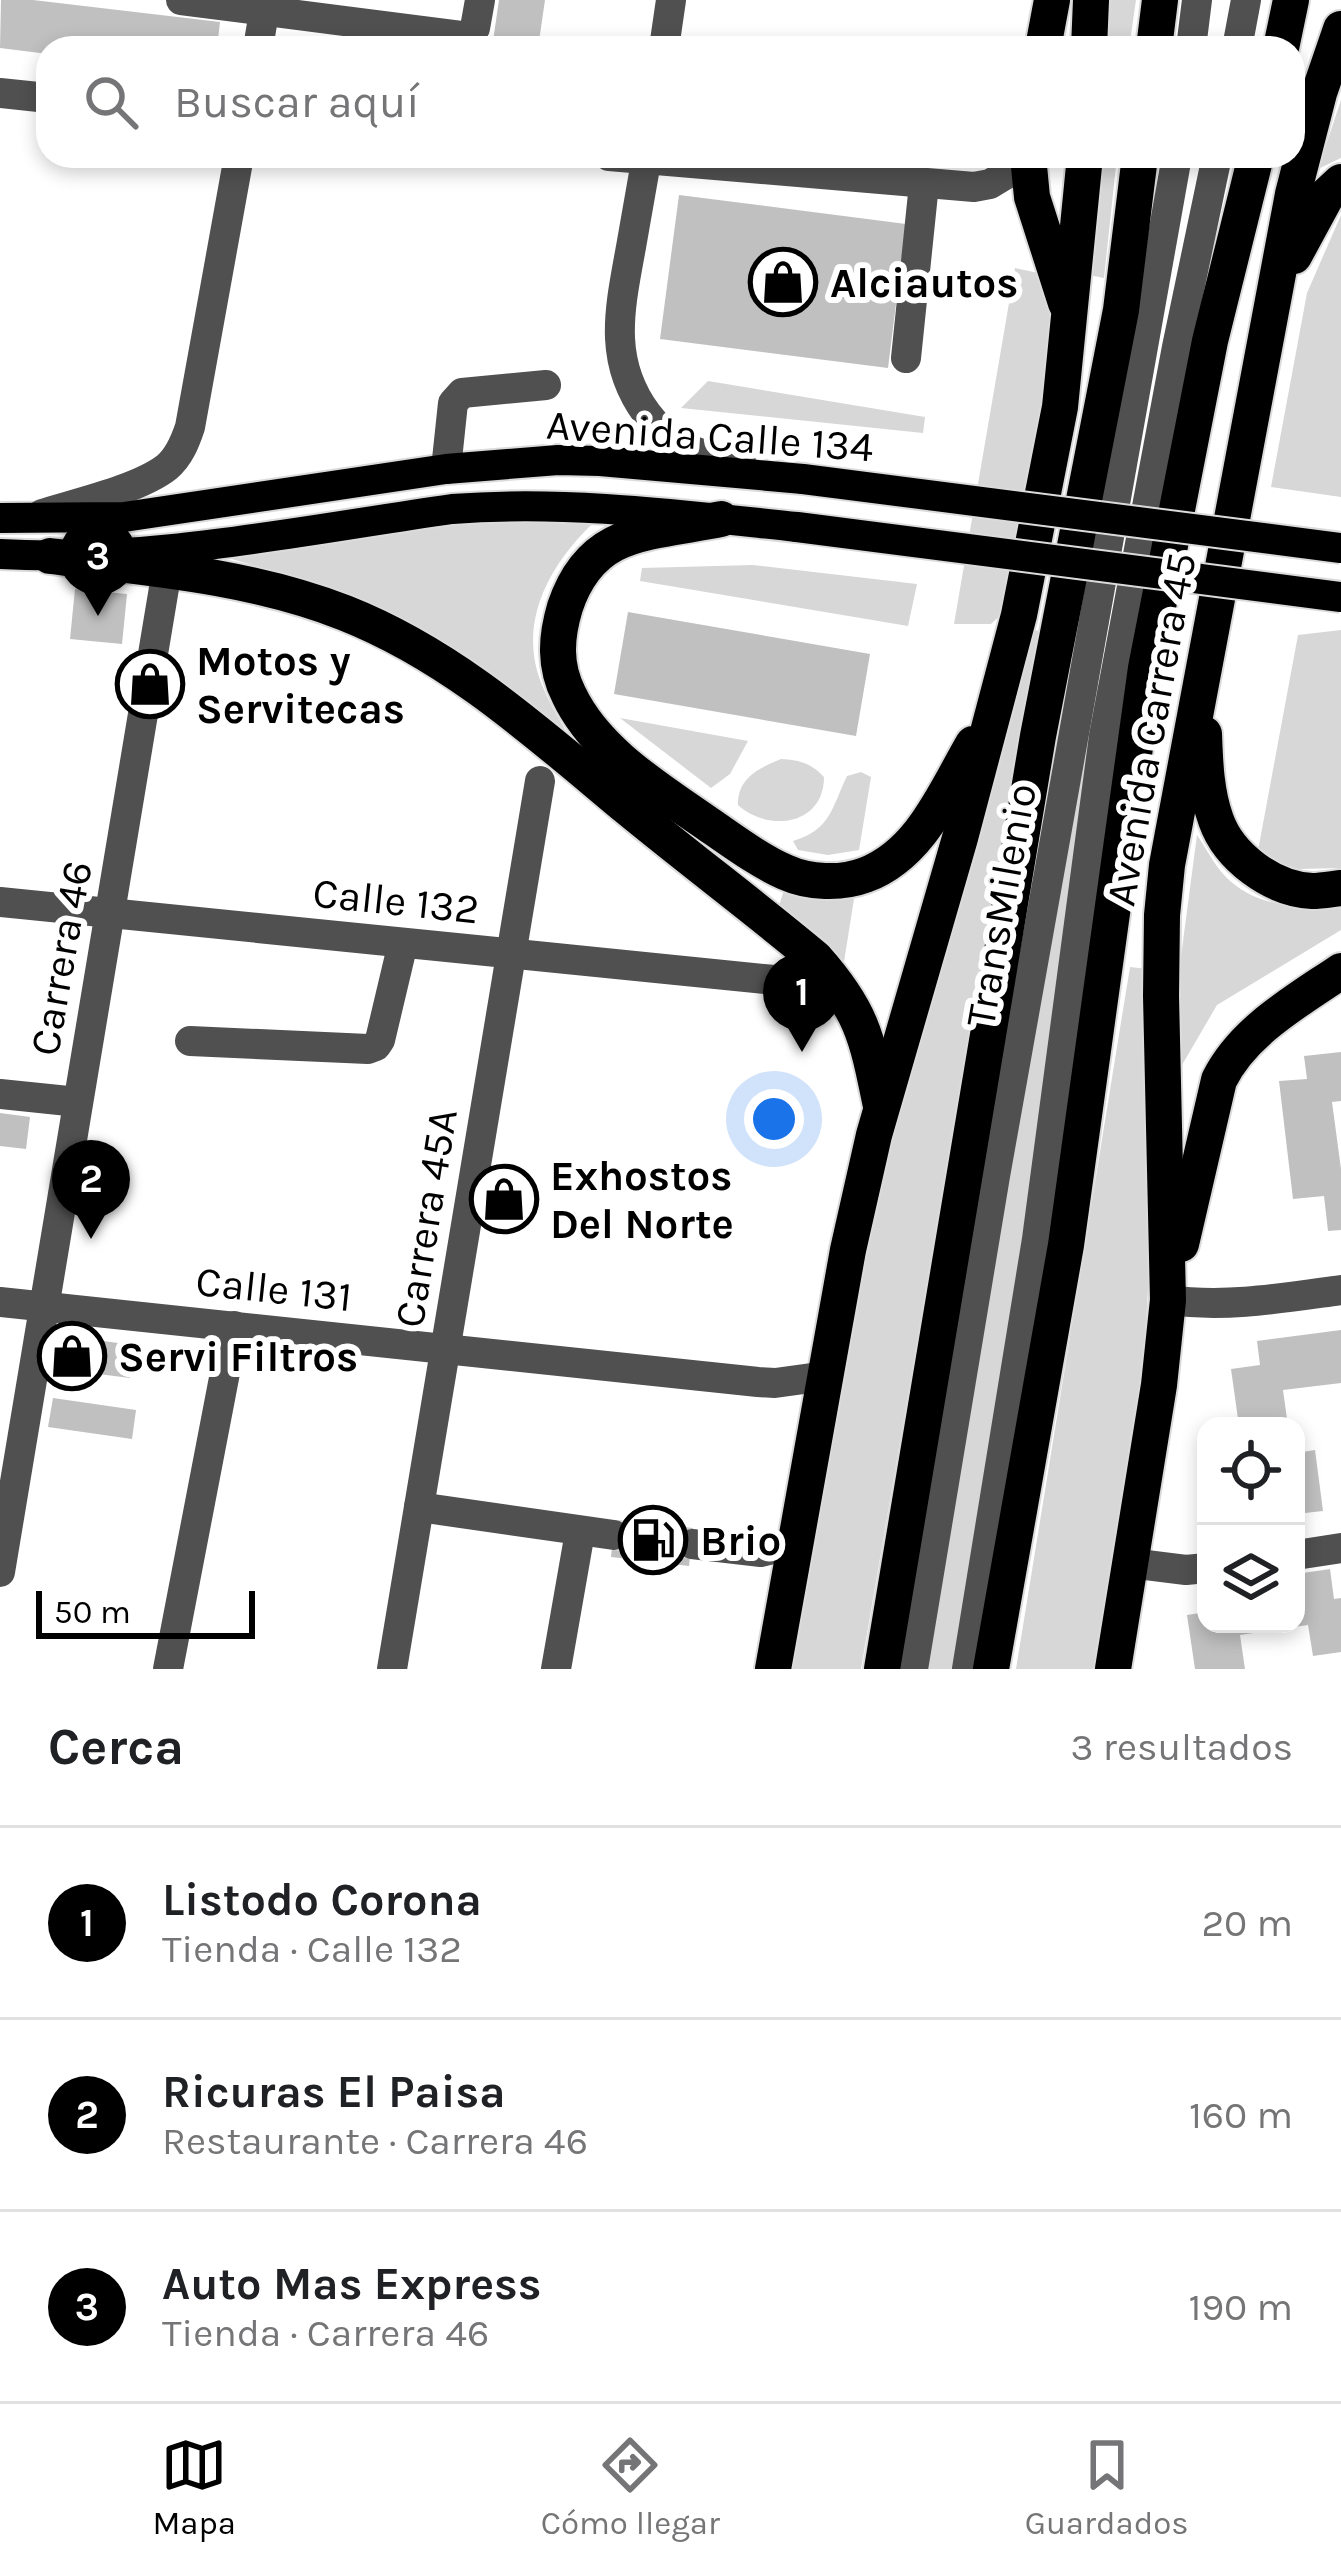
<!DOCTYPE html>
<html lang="es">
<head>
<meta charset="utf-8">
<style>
  body { margin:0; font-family:Karla,sans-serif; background:#f2f2f2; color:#202124 }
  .controls { position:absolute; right:36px; bottom:36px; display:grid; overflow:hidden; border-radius:24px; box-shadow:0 6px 18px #0003 }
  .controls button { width:108px; height:108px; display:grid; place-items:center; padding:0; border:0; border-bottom:3px solid #e0e0e0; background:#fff; color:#202124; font:60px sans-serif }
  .scale { position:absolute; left:36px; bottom:30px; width:219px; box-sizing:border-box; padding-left:12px; border:6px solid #000; border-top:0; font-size:33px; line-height:42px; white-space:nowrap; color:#000; -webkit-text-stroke:9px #fff; paint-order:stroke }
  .you { position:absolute; left:774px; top:1119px; width:42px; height:42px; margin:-30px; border:9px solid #fff; border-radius:50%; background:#1a73e8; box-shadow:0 0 0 18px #1a73e833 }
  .badge { display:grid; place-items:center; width:78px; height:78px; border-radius:50%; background:#000; color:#fff; font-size:39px; font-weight:700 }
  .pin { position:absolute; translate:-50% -99px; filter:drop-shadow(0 3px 6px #0008) }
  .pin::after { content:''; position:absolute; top:63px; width:42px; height:36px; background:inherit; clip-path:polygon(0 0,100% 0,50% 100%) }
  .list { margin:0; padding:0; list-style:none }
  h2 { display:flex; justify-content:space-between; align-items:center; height:156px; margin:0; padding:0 48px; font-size:51px }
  h2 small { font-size:39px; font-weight:400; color:#757577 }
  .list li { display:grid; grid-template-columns:78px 1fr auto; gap:36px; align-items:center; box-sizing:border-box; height:192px; padding:0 48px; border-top:3px solid #e0e0e0 }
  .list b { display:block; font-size:45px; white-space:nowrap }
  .list p { margin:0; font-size:39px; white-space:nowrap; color:#757577 }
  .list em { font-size:39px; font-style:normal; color:#757577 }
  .icon { flex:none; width:66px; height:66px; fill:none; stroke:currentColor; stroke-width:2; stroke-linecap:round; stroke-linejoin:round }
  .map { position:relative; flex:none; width:1341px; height:1669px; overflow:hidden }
  .search { position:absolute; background:#fff; box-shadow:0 6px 18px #0003; left:36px; right:36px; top:36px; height:132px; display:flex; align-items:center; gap:30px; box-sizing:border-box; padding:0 42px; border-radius:36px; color:#757577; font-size:45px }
  .sheet { height:732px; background:#fff }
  nav { display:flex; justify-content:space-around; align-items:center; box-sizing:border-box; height:168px; border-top:3px solid #e0e0e0; background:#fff; font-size:33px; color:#757577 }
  nav a { display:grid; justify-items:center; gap:6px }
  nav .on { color:#000 }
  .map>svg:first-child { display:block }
  .green { fill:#d7d7d7 }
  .building { fill:#c0c0c0 }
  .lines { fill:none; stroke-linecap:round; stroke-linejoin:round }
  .minor-tunnel { stroke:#d9d9d9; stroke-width:30; stroke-dasharray:30 15; stroke-linecap:butt }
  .major-casing { stroke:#dbdbdb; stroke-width:34 }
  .highway-casing { stroke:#dbdbdb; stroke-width:40 }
  .minor { stroke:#505050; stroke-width:30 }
  .major { stroke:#000; stroke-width:30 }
  .highway { stroke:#000; stroke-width:36 }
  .major-bridge-casing { stroke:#dbdbdb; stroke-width:34; stroke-linecap:butt }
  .major-bridge { stroke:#000; stroke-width:30 }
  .labels { text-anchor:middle; stroke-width:12; stroke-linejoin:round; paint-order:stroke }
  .poi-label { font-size:42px; font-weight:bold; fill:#000; stroke:#fff; text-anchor:start }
  .street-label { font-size:42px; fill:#000; stroke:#fff }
</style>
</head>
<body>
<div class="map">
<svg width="1341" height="1669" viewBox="0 0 1341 1669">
  <rect width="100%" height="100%" fill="#fff"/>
  <g class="green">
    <path d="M 1106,0 L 1136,0 L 1129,48 L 1103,48 Z"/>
    <path d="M 1341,100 L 1341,158 L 1318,169 Z"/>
    <path d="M 1097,156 L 1117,156 L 1104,278 L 1089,275 Z"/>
    <path d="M 1341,215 L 1341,497 L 1271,487 L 1307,293 Z"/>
    <path d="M 1015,268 L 1043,274 L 1051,301 L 1053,338 L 1004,612 L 991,624 L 954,624 Z"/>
    <path d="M 708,381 L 925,417 L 923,433 L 681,408 Z"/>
    <path d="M 527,519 L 592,524 C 548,567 517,624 542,685 C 550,705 563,725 573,744 L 428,634 L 339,590 L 228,558 L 425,526 Z"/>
    <path d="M 753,565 L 917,584 L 908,626 L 640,581 L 642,568 Z"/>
    <path d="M 1030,629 L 1039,631 L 861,1669 L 791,1669 L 833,1415 L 889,1131 L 916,1057 Z"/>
    <path d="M 1341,630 L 1341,868 L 1299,869 L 1257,856 L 1298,635 Z"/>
    <path d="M 1092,683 L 1107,686 L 956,1669 L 923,1669 Z"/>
    <path d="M 620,718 L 748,741 L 730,774 L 711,788 Z"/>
    <path d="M 781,759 C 799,760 811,763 824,777 C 824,825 769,833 738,805 C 737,778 759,768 781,759 Z"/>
    <path d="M 861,772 L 871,777 L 859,850 L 828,855 L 798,850 L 793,841 C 831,830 832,807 847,776 Z"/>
    <path d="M 1197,835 C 1206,848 1214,864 1224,875 C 1255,908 1300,910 1341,900 L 1341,930 L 1217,1005 L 1182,1065 L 1180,964 Z"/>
    <path d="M 784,890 L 819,897 L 854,899 L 843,968 L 777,912 Z"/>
    <path d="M 1130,967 L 1148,969 C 1150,1090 1155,1213 1145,1334 C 1134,1447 1113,1558 1094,1669 L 1016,1669 Z"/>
  </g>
  <g class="building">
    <path d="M 1,0 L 33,0 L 220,22 L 217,48 L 48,48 L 48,54 L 0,48 Z"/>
    <path d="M 499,0 L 545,0 L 538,48 L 492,48 Z"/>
    <path d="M 305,36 L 393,45 L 393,48 L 304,48 Z"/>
    <path d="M 679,195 L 906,224 L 888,368 L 660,339 Z"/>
    <path d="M 75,589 L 127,594 L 122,644 L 70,639 Z"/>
    <path d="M 628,612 L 870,654 L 856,736 L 614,694 Z"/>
    <path d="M 1341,1052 L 1341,1101 L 1332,1102 L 1341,1169 L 1341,1230 L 1328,1231 L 1324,1196 L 1293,1199 L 1279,1081 L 1307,1079 L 1304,1056 Z"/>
    <path d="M 0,1113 L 30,1117 L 26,1149 L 0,1146 Z"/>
    <path d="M 1341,1330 L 1341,1383 L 1283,1390 L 1288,1426 L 1239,1426 L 1231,1369 L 1260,1365 L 1257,1341 Z"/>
    <path d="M 64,1336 L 134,1345 L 130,1378 L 59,1369 Z"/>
    <path d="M 53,1398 L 136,1410 L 132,1439 L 48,1427 Z"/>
    <path d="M 1315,1450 L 1323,1511 L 1296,1514 L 1296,1453 Z"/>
    <path d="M 615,1520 L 693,1528 L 689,1566 L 611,1557 Z"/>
    <path d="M 1330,1569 L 1334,1599 L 1341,1598 L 1341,1652 L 1313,1656 L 1308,1625 L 1240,1635 L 1245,1669 L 1195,1669 L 1187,1615 L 1206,1612 L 1206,1624 L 1296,1624 L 1296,1574 Z"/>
  </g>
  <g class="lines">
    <path class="minor-tunnel" d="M 614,1535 L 692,1544"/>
    <g class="major-casing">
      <g id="major">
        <path d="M 0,518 L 124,517 L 446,469 L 558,460 L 600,461 L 803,479"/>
        <path d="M 0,554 C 149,563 304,530 452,509 C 567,500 682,515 797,527"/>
      </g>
    </g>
    <g class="highway-casing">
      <g id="highway">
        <path d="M 1043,48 L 1052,0"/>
        <path d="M 1089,48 L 1091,0"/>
        <path d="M 1154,48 L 1160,0"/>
        <path d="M 1281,48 L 1291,0"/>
        <path d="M 1028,156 L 1032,197 L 1066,303"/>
        <path d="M 1294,256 L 1327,195 L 1341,182"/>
        <path d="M 721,519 C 689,526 642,529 614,544 C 589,557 574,580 565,607 C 556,637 554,666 569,695 C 596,752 658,789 708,824 C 733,841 758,860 785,872 C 809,883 841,884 865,875 C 921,854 945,792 973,744"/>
        <path d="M 50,556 C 149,568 251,576 345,613 C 454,656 541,736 629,809 C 691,860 754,907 815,958 C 863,1012 867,1038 881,1106"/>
        <path d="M 1204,734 C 1205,762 1206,793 1216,820 C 1229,857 1272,889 1312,891 C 1321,891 1332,889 1341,888"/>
        <path d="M 1181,1244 L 1219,1080 C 1243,1031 1297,1001 1341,971"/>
        <path d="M 773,1669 L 848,1250 L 874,1135 L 960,838 L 1019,615 L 1060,407 L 1085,156"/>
        <path d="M 882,1669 L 1038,736 L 1121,310 L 1140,156"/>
        <path d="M 991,1669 L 1066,1245 L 1146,668 L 1210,341 L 1256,156"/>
        <path d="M 1113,1669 L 1159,1385 L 1168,1300 L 1161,996 L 1162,915 L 1167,865 L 1293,194 L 1319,93 L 1341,29"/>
      </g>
    </g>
    <g class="minor">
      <path d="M 181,0 L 461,36 L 470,35 L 475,28 L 480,0"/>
      <path d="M 258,48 L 266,0"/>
      <path d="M 664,48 L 671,0"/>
      <path d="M 1191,48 L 1197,0"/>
      <path d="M 1237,48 L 1246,0"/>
      <path d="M 0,93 L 48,98"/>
      <path d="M 609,156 L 974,187 L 990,184 L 1028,161"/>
      <path d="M 647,156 C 642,186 636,217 631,247 C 620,308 607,360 647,414 C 656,426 667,437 681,445 C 700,456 721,459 742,465"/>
      <path d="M 906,358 L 924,184"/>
      <path d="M 446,469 L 453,403 L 462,393 L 546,385"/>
      <path d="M 42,514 C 77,503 139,489 167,467 C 179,457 185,442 190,427 L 239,156"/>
      <path d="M 0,902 L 784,981"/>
      <path d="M 190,1041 L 368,1049 L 376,1046 L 380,1040 L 403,943"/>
      <path d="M 0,1094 L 78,1102"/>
      <path d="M 1168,1300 C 1227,1308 1283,1298 1341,1290"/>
      <path d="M 0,1302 L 758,1382 L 775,1383 L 826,1376"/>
      <path d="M 419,1507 L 614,1535"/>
      <path d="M 692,1544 L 761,1552 L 797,1543"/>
      <path d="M 1296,1555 L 1341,1548"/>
      <path d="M 1130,1563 L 1186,1570 L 1206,1568"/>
      <path d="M 0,1572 L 167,570"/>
      <path d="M 168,1669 L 234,1326"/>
      <path d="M 392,1669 L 540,781"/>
      <path d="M 556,1669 L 580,1532"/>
      <path d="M 913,1669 L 995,1176 L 1177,156"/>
      <path d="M 967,1669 L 1037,1239 L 1104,736 L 1177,347 L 1217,156"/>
    </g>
    <use href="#major" class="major"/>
    <use href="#highway" class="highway"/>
    <g class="major-bridge-casing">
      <g id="major-bridge">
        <path d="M 803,479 L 1341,548"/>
        <path d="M 797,527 L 1341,597"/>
      </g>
    </g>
    <use href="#major-bridge" class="major-bridge"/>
  </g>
  <defs>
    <g id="shop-ring" transform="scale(3.45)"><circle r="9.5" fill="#fff" stroke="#000" stroke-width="1.5"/><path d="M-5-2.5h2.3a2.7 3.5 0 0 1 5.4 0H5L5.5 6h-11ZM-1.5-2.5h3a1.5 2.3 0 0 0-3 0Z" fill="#000"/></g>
    <g id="fuel-ring" transform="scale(3.45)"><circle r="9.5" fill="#fff" stroke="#000" stroke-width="1.5"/><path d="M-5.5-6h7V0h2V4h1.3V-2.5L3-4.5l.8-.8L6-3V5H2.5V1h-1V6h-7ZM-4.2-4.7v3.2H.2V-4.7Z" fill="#000"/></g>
  </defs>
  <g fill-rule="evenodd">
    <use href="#shop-ring" x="783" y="282"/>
    <use href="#shop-ring" x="150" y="684"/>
    <use href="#shop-ring" x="504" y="1199"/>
    <use href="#shop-ring" x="72" y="1356"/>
    <use href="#fuel-ring" x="653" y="1540"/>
  </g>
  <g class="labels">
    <g class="poi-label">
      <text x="830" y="297">Alciautos</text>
      <text x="196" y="675">Motos y<tspan x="196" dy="48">Servitecas</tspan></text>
      <text x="550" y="1190">Exhostos<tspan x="550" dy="48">Del Norte</tspan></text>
      <text x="118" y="1371">Servi Filtros</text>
      <text x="700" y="1555">Brio</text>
    </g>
    <g class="street-label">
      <text transform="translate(710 435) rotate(4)" y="15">Avenida Calle 134</text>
      <text transform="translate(1150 729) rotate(-80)" y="15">Avenida Carrera 45</text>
      <text transform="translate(396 900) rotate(6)" y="15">Calle 132</text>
      <text transform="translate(1000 905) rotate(-80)" y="15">TransMilenio</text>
      <text transform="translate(60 958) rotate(-80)" y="15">Carrera 46</text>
      <text transform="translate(425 1218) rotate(-81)" y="15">Carrera 45A</text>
      <text transform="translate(274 1288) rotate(6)" y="15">Calle 131</text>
    </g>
  </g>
</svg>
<div class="controls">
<button><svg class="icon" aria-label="locate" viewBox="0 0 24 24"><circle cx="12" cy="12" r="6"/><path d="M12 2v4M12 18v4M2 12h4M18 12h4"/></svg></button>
<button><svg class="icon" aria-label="layers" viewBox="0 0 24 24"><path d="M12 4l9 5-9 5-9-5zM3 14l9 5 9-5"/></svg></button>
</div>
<div class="scale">50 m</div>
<div class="you"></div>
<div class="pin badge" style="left:802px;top:1052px">1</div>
<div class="pin badge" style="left:91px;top:1239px">2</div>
<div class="pin badge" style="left:98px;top:616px">3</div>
<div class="search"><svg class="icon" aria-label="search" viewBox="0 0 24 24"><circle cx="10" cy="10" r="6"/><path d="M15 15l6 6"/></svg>Buscar aquí</div>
</div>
<section class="sheet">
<h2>Cerca<small>3 resultados</small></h2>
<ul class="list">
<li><span class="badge">1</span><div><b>Listodo Corona</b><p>Tienda · Calle 132</p></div><em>20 m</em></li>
<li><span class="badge">2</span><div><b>Ricuras El Paisa</b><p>Restaurante · Carrera 46</p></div><em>160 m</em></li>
<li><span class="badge">3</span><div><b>Auto Mas Express</b><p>Tienda · Carrera 46</p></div><em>190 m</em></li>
</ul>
</section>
<nav>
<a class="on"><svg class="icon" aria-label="map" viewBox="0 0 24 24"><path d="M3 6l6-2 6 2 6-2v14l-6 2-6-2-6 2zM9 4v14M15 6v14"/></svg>Mapa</a>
<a><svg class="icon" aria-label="directions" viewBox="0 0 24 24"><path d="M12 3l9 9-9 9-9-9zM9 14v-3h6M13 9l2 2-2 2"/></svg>Cómo llegar</a>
<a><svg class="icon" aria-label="saved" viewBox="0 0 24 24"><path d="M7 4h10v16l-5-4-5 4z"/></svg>Guardados</a>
</nav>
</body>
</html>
